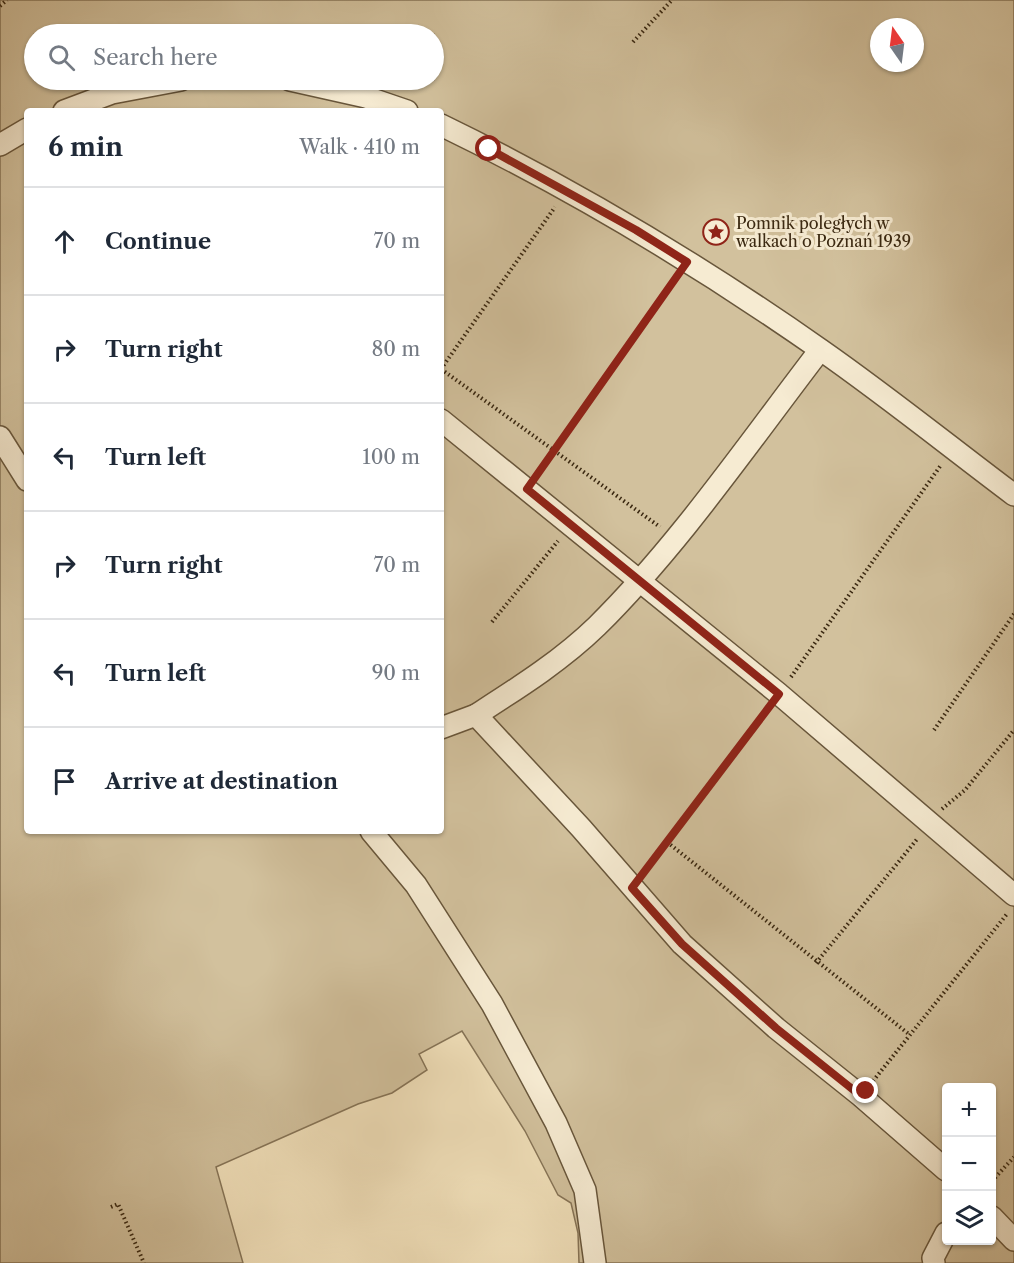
<!DOCTYPE html>
<html lang="en">
<head>
<meta charset="utf-8">
<style>
  body { margin:0; font-family:"Libre Caslon Text",serif; background:#f2f2f3; color:#1f2937 }
  .controls { position:absolute; right:18px; bottom:18px; display:grid; overflow:hidden; border-radius:6px; box-shadow:0 2px 4px #0004 }
  .controls button { width:54px; height:54px; display:grid; place-items:center; padding:0; border:0; border-bottom:2px solid #e0e1e3; background:#fff; color:#1f2937; font:30px sans-serif }
  .compass { position:absolute; left:870px; top:18px; width:54px; height:54px; border-radius:50%; background:#fff; box-shadow:0 2px 4px #0004; rotate:346deg }
  .stop { position:absolute; width:18px; height:18px; margin:-14px; border:4px solid #8f2418; border-radius:50%; background:#fff }
  .stop.end { background:#8f2418; border-color:#fff; box-shadow:0 2px 6px #0008 }
  .list { margin:0; padding:0; list-style:none }
  h2 { display:flex; justify-content:space-between; align-items:center; height:78px; margin:0; padding:0 24px; font-size:26px }
  h2 small { font-size:20px; font-weight:400; color:#747a83 }
  .list li { display:grid; grid-template-columns:39px 1fr auto; gap:18px; align-items:center; box-sizing:border-box; height:108px; padding:0 24px; border-top:2px solid #e0e1e3 }
  .list b { display:block; font-size:22px; white-space:nowrap }
  .list em { font-size:20px; font-style:normal; color:#747a83 }
  .icon { flex:none; width:33px; height:33px; fill:none; stroke:currentColor; stroke-width:2; stroke-linecap:round; stroke-linejoin:round }
  .map { position:relative; flex:none; width:1014px; height:1263px; overflow:hidden }
  .search { position:absolute; background:#fff; box-shadow:0 2px 4px #0004; left:24px; top:24px; width:420px; height:66px; display:flex; align-items:center; gap:15px; box-sizing:border-box; padding:0 21px; border-radius:33px; color:#747a83; font-size:22px }
  .panel { position:absolute; background:#fff; box-shadow:0 2px 4px #0004; left:24px; top:108px; width:420px; height:726px; border-radius:6px }
  .map>svg:first-child { display:block }
  .green { fill:#d2c19d; stroke:#867457; stroke-width:1.5; fill-rule:evenodd }
  .lines { fill:none; stroke-linecap:round; stroke-linejoin:round }
  .street-casing { stroke:#68563b; stroke-width:24 }
  .path { stroke:#3a2811; stroke-width:4; stroke-dasharray:1.5 3; stroke-linecap:butt }
  .street { stroke:#f6ebd2; stroke-width:21 }
  .route { stroke:#8f2418; stroke-width:8 }
  .labels { text-anchor:middle; stroke-width:6; stroke-linejoin:round; paint-order:stroke }
  .poi-label { font-size:16px; fill:#3a2811; stroke:#f6ebd2; text-anchor:start }
</style>
</head>
<body>
<div class="map">
<svg width="1014" height="1263" viewBox="0 0 1014 1263">
  <rect width="100%" height="100%" fill="#f1e0ba"/>
  <filter id="stains"><feTurbulence type="fractalNoise" baseFrequency=".00333" numOctaves="4"/><feColorMatrix values="0 0 0 0 .2 0 0 0 0 .09 0 0 0 0 .02 0 0 0 .5 -.17"/></filter>
  <radialGradient id="worn" r=".72"><stop offset=".6" stop-color="#630" stop-opacity="0"/><stop offset="1" stop-color="#630" stop-opacity=".3"/></radialGradient>
  <path class="green" d="M 0,0 L 1014,0 L 1014,1263 L 579,1263 L 578,1233 L 571,1203 L 558,1195 L 525,1131 L 462,1031 L 419,1054 L 427,1070 L 392,1093 L 358,1104 L 216,1167 L 243,1263 L 0,1263 ZM 879,27 L 915,27 L 915,63 L 879,63 ZM 34,34 L 434,34 L 434,80 L 34,80 ZM 27,111 L 441,111 L 441,831 L 27,831 ZM 946,1088 L 992,1088 L 992,1240 L 946,1240 Z"/>
  <g class="lines">
    <g class="street-casing">
      <g id="street">
        <path d="M 290,80 L 366,97 L 407,111"/>
        <path d="M 64,111 L 112,93 L 181,80"/>
        <path d="M 441,125 C 573,189 701,266 821,350 C 887,396 950,447 1014,495"/>
        <path d="M 0,145 L 27,129"/>
        <path d="M 441,420 L 779,694 L 1014,895"/>
        <path d="M 0,437 L 27,480"/>
        <path d="M 476,715 C 518,688 561,661 597,626 C 679,545 750,441 820,350"/>
        <path d="M 441,728 L 476,715 L 581,828 L 682,944 L 776,1028 L 861,1096 L 946,1170"/>
        <path d="M 371,831 L 416,885 L 492,1004 L 556,1123 L 585,1190 L 595,1263"/>
        <path d="M 992,1217 L 1014,1240"/>
        <path d="M 934,1263 L 933,1258 L 946,1233"/>
      </g>
    </g>
    <g class="path">
      <path d="M 0,6 L 7,0"/>
      <path d="M 633,42 L 672,0"/>
      <path d="M 441,369 L 660,527"/>
      <path d="M 441,369 L 555,207"/>
      <path d="M 538,474 L 675,279"/>
      <path d="M 492,622 L 558,541"/>
      <path d="M 791,677 L 941,465"/>
      <path d="M 934,730 L 1014,614"/>
      <path d="M 942,809 L 965,790 L 1014,730"/>
      <path d="M 667,842 L 910,1035"/>
      <path d="M 645,871 L 767,709"/>
      <path d="M 816,963 L 918,838"/>
      <path d="M 873,1081 L 1007,914"/>
      <path d="M 992,1181 L 1014,1157"/>
      <path d="M 111,1207 L 118,1204 L 144,1263"/>
    </g>
    <use href="#street" class="street"/>
  </g>
  <g class="lines">
    <path class="route" d="M 489,149 L 636,230 L 687,262 L 527,489 L 779,694 L 632,888 L 682,944 L 776,1028 L 861,1096 L 866,1091"/>
  </g>
  <defs>
    <g id="sight-ring" transform="scale(1.35)"><circle r="9.5" fill="#f6ebd2" stroke="#8f2418" stroke-width="1.5"/><path d="M0-6L1.8-2.2L6-1.7L2.9 1.2L3.7 5.4L0 3.3L-3.7 5.4L-2.9 1.2L-6-1.7L-1.8-2.2Z" fill="#8f2418"/></g>
  </defs>
  <g fill-rule="evenodd">
    <use href="#sight-ring" x="716" y="232"/>
  </g>
  <g class="labels">
    <g class="poi-label">
      <text x="736" y="229">Pomnik poległych w<tspan x="736" dy="18">walkach o Poznań 1939</tspan></text>
    </g>
  </g>
  <rect width="100%" height="100%" filter="url(#stains)"/>
  <rect width="100%" height="100%" fill="url(#worn)"/>
</svg>
<div class="controls">
<button>+</button>
<button>−</button>
<button><svg class="icon" aria-label="layers" viewBox="0 0 24 24"><path d="M12 4l9 5-9 5-9-5zM3 14l9 5 9-5"/></svg></button>
</div>
<svg class="compass" viewBox="-18 -18 36 36"><path d="M0-13l5 13h-10z" fill="#e53935"/><path d="M0 13l5-13h-10z" fill="#747a83"/></svg>
<div class="stop" style="left:489px;top:149px"></div>
<div class="stop end" style="left:866px;top:1091px"></div>
<div class="search"><svg class="icon" aria-label="search" viewBox="0 0 24 24"><circle cx="10" cy="10" r="6"/><path d="M15 15l6 6"/></svg>Search here</div>
<section class="panel">
<h2>6 min<small>Walk · 410 m</small></h2>
<ul class="list">
<li><svg class="icon" aria-label="ahead" viewBox="0 0 24 24"><path d="M12 20V5M6 11l6-6 6 6"/></svg><div><b>Continue</b></div><em>70 m</em></li>
<li><svg class="icon" aria-label="right" viewBox="0 0 24 24"><path d="M7 20v-9h11M14 6l5 5-5 5"/></svg><div><b>Turn right</b></div><em>80 m</em></li>
<li><svg class="icon" aria-label="left" viewBox="0 0 24 24"><path d="M17 20v-9H6M10 6l-5 5 5 5"/></svg><div><b>Turn left</b></div><em>100 m</em></li>
<li><svg class="icon" aria-label="right" viewBox="0 0 24 24"><path d="M7 20v-9h11M14 6l5 5-5 5"/></svg><div><b>Turn right</b></div><em>70 m</em></li>
<li><svg class="icon" aria-label="left" viewBox="0 0 24 24"><path d="M17 20v-9H6M10 6l-5 5 5 5"/></svg><div><b>Turn left</b></div><em>90 m</em></li>
<li><svg class="icon" aria-label="arrive" viewBox="0 0 24 24"><path d="M6 21V4h12l-3 4 3 4H6"/></svg><div><b>Arrive at destination</b></div></li>
</ul>
</section>
</div>
</body>
</html>
